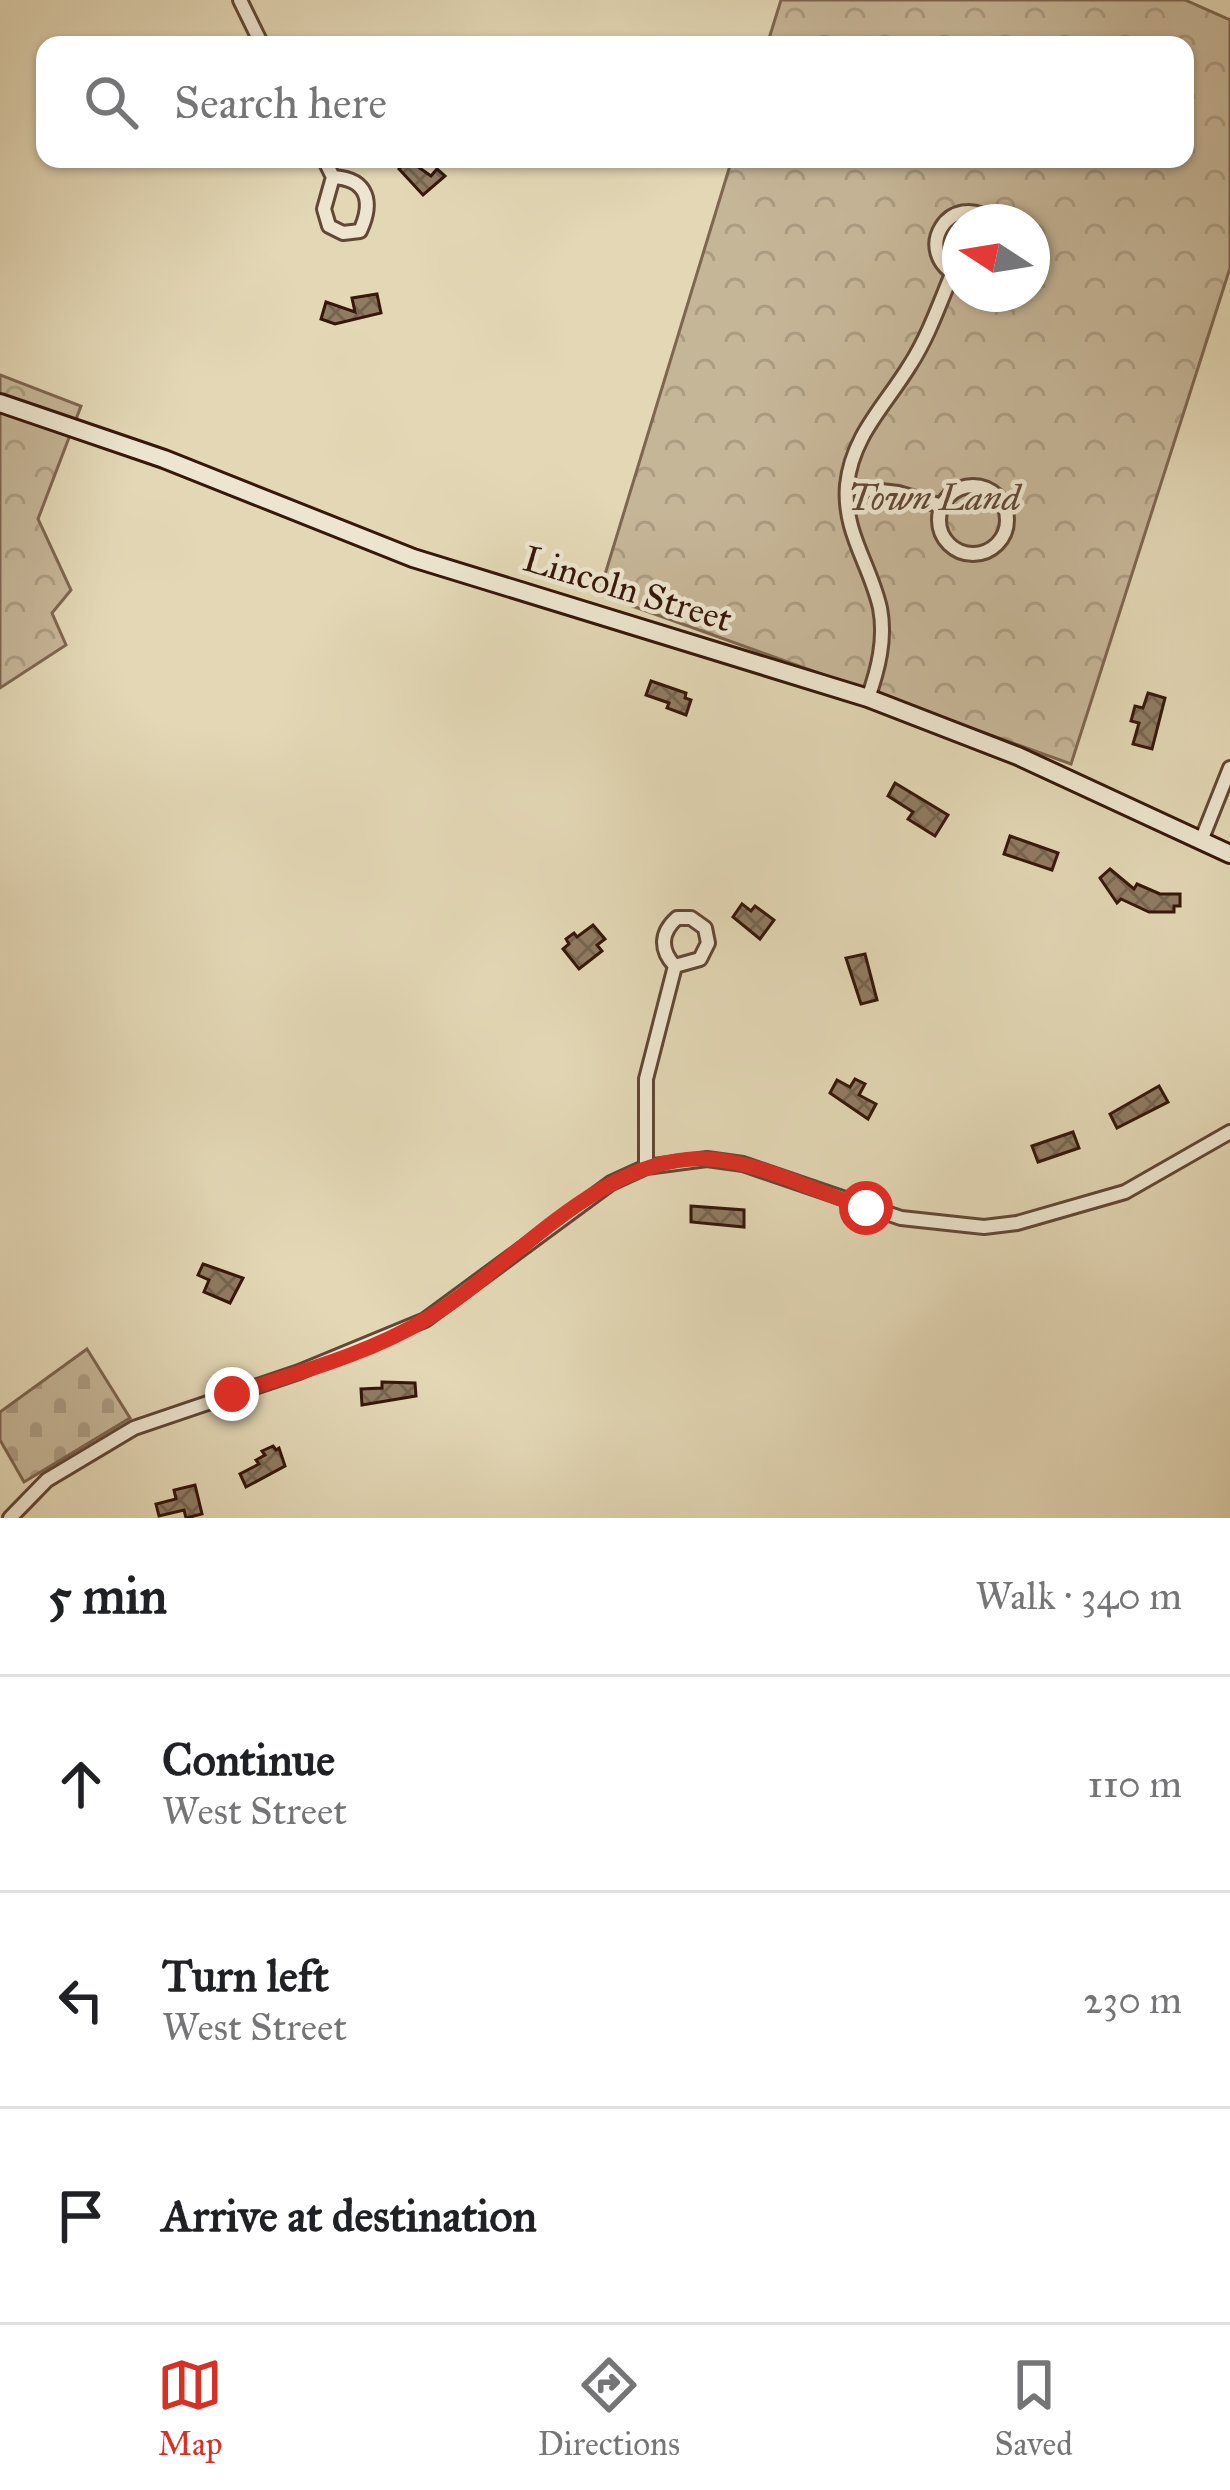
<!DOCTYPE html>
<html lang="en">
<head>
<meta charset="utf-8">
<style>
  body { margin:0; font-family:"IM FELL Great Primer",serif; background:#f6f6f6; color:#202124 }
  .compass { position:absolute; left:942px; top:204px; width:108px; height:108px; border-radius:50%; background:#fff; box-shadow:0 3px 9px #0004; rotate:282deg }
  .stop { position:absolute; width:36px; height:36px; margin:-27px; border:9px solid #d93025; border-radius:50%; background:#fff }
  .stop.end { background:#d93025; border-color:#fff; box-shadow:0 3px 12px #0008 }
  .list { margin:0; padding:0; list-style:none }
  h2 { display:flex; justify-content:space-between; align-items:center; height:156px; margin:0; padding:0 48px; font-size:51px }
  h2 small { font-size:39px; font-weight:400; color:#757577 }
  .list li { display:grid; grid-template-columns:78px 1fr auto; gap:36px; align-items:center; box-sizing:border-box; height:216px; padding:0 48px; border-top:3px solid #e0e0e0 }
  .list b { display:block; font-size:45px; white-space:nowrap }
  .list p { margin:0; font-size:39px; white-space:nowrap; color:#757577 }
  .list em { font-size:39px; font-style:normal; color:#757577 }
  .icon { flex:none; width:66px; height:66px; fill:none; stroke:currentColor; stroke-width:2; stroke-linecap:round; stroke-linejoin:round }
  .map { position:relative; flex:none; width:1230px; height:1518px; overflow:hidden }
  .search { position:absolute; background:#fff; box-shadow:0 3px 9px #0004; left:36px; right:36px; top:36px; height:132px; display:flex; align-items:center; gap:30px; box-sizing:border-box; padding:0 42px; border-radius:24px; color:#757577; font-size:45px }
  .sheet { height:804px; background:#fff }
  nav { display:flex; justify-content:space-around; align-items:center; box-sizing:border-box; height:168px; border-top:3px solid #e0e0e0; background:#fff; font-size:33px; color:#757577 }
  nav a { display:grid; justify-items:center; gap:6px }
  nav .on { color:#d93025 }
  .map>svg:first-child { display:block }
  .forest { fill:url(#forest-crowns); stroke:#7e6651; stroke-width:3; fill-rule:evenodd }
  .cemetery { fill:url(#cemetery-stones); stroke:#7e6651; stroke-width:3 }
  .building { fill:url(#building-cross-hatch); stroke:#36170a; stroke-width:3 }
  .lines { fill:none; stroke-linecap:round; stroke-linejoin:round }
  .minor-casing { stroke:#614735; stroke-width:18 }
  .secondary-casing { stroke:#36170a; stroke-width:22 }
  .minor { stroke:#ede5cf; stroke-width:12 }
  .secondary { stroke:#ede5cf; stroke-width:16 }
  .route { stroke:#d93025; stroke-width:15 }
  .labels { text-anchor:middle; stroke-width:9; stroke-linejoin:round; paint-order:stroke }
  .park-label { font-size:36px; font-style:italic; fill:#614735; stroke:#ede5cf }
  .street-label { font-size:36px; fill:#36170a; stroke:#ede5cf }
</style>
</head>
<body>
<div class="map">
<svg width="1230" height="1518" viewBox="0 0 1230 1518">
  <defs>
    <pattern id="forest-crowns" width="20" height="18" patternUnits="userSpaceOnUse" patternTransform="scale(3)"><rect width="20" height="18" fill="#c6b698"/><path d="M2 6a3 3 0 1 1 6 0M12 15a3 3 0 1 1 6 0" fill="none" stroke="#ab9c82"/></pattern>
    <pattern id="cemetery-stones" width="16" height="16" patternUnits="userSpaceOnUse" patternTransform="scale(3)"><rect width="16" height="16" fill="#c6b698"/><path d="M2 7V4a2 2 0 0 1 4 0v3zM10 15v-3a2 2 0 0 1 4 0v3z" fill="#ab9c82"/></pattern>
    <pattern id="building-cross-hatch" width="8" height="8" patternUnits="userSpaceOnUse" patternTransform="scale(3)"><rect width="8" height="8" fill="#907b63"/><path d="M0 0l8 8M0 8l8-8" fill="none" stroke="#766450"/></pattern>
  </defs>
  <rect width="100%" height="100%" fill="#e3d7b5"/>
  <filter id="stains"><feTurbulence type="fractalNoise" baseFrequency=".00167" numOctaves="4"/><feColorMatrix values="0 0 0 0 .2 0 0 0 0 .09 0 0 0 0 .02 0 0 0 .5 -.17"/></filter>
  <radialGradient id="worn" r=".72"><stop offset=".6" stop-color="#630" stop-opacity="0"/><stop offset="1" stop-color="#630" stop-opacity=".3"/></radialGradient>
  <g class="forest">
    <path d="M 781,0 L 1185,0 L 1230,20 L 1230,268 L 1071,764 L 599,594 L 732,159 L 1185,159 L 1185,45 L 767,45 ZM 960,222 L 1032,222 L 1032,294 L 960,294 Z"/>
    <path d="M 0,375 L 81,406 L 38,519 L 71,590 L 52,613 L 66,645 L 0,688 Z"/>
  </g>
  <path class="cemetery" d="M 87,1349 L 130,1418 L 24,1482 L 0,1440 L 0,1412 Z"/>
  <g class="building">
    <path d="M 407,159 L 431,176 L 437,169 L 445,176 L 423,195 L 399,169 Z"/>
    <path d="M 377,294 L 381,313 L 335,324 L 321,319 L 326,302 L 355,312 L 352,298 Z"/>
    <path d="M 651,681 L 686,693 L 685,698 L 691,700 L 686,715 L 667,708 L 669,703 L 646,695 Z"/>
    <path d="M 1148,693 L 1165,698 L 1152,749 L 1133,744 L 1139,723 L 1131,721 L 1135,706 L 1143,708 Z"/>
    <path d="M 895,783 L 948,815 L 935,836 L 908,819 L 913,812 L 888,796 Z"/>
    <path d="M 1010,836 L 1058,853 L 1052,870 L 1004,854 Z"/>
    <path d="M 1110,869 L 1134,889 L 1137,884 L 1160,894 L 1180,894 L 1180,906 L 1174,906 L 1174,912 L 1149,912 L 1121,899 L 1117,903 L 1100,878 Z"/>
    <path d="M 742,904 L 751,911 L 755,906 L 774,920 L 760,939 L 733,917 Z"/>
    <path d="M 593,925 L 605,939 L 597,945 L 602,951 L 579,969 L 563,949 L 569,944 L 566,939 L 574,933 L 577,937 Z"/>
    <path d="M 865,954 L 877,1000 L 861,1004 L 846,958 Z"/>
    <path d="M 855,1079 L 865,1084 L 859,1095 L 876,1104 L 868,1119 L 830,1093 L 837,1080 L 850,1087 Z"/>
    <path d="M 1159,1086 L 1168,1102 L 1117,1128 L 1110,1114 Z"/>
    <path d="M 1073,1132 L 1079,1148 L 1038,1162 L 1032,1146 Z"/>
    <path d="M 691,1206 L 744,1210 L 744,1227 L 691,1222 Z"/>
    <path d="M 203,1264 L 243,1278 L 230,1303 L 204,1292 L 209,1280 L 198,1275 Z"/>
    <path d="M 382,1382 L 415,1383 L 416,1396 L 362,1405 L 361,1389 L 382,1388 Z"/>
    <path d="M 273,1446 L 276,1450 L 279,1448 L 285,1466 L 246,1487 L 240,1474 L 259,1464 L 256,1460 L 265,1455 L 262,1451 Z"/>
    <path d="M 195,1485 L 202,1514 L 186,1518 L 184,1510 L 159,1516 L 156,1504 L 176,1499 L 174,1490 Z"/>
  </g>
  <g class="lines">
    <g class="minor-casing">
      <g id="minor">
        <path d="M 240,0 L 262,45"/>
        <path d="M 324,159 L 333,177 C 369,179 373,203 360,231 L 343,233 L 329,226 L 324,209 L 333,177"/>
        <path d="M 960,277 C 909,253 950,187 994,222"/>
        <circle cx="973" cy="520" r="34"/>
        <path d="M 847,487 L 898,493 L 942,506"/>
        <path d="M 868,698 C 878,670 886,639 880,608 C 870,564 843,532 847,485 C 852,436 885,406 910,365 C 928,337 939,305 952,274"/>
        <path d="M 1201,841 L 1230,768"/>
        <path d="M 646,1167 L 646,1079 L 675,966 L 700,959 L 708,943 L 705,928 L 691,918 L 677,918 C 660,933 660,950 675,966"/>
        <path d="M 10,1518 L 47,1480 L 134,1428 L 299,1372 L 425,1320 L 611,1183 L 646,1167 L 707,1159 L 743,1164 L 901,1218 L 984,1227 L 1017,1223 L 1125,1192 L 1230,1132"/>
      </g>
    </g>
    <g class="secondary-casing">
      <path id="secondary" d="M 0,403 L 164,459 L 413,558 L 868,698 L 1018,756 L 1230,854"/>
    </g>
    <use href="#minor" class="minor"/>
    <use href="#secondary" class="secondary"/>
  </g>
  <g class="lines">
    <path class="route" d="M 232,1394 C 297,1373 369,1354 428,1318 C 514,1266 601,1153 709,1159 C 765,1163 814,1192 866,1208"/>
  </g>
  <g class="labels">
    <g class="park-label">
      <text x="934" y="510">Town Land</text>
    </g>
    <g class="street-label">
      <text transform="translate(628 588) rotate(17)" y="13">Lincoln Street</text>
    </g>
  </g>
  <rect width="100%" height="100%" filter="url(#stains)"/>
  <rect width="100%" height="100%" fill="url(#worn)"/>
</svg>
<svg class="compass" viewBox="-18 -18 36 36"><path d="M0-13l5 13h-10z" fill="#e53935"/><path d="M0 13l5-13h-10z" fill="#757577"/></svg>
<div class="stop" style="left:866px;top:1208px"></div>
<div class="stop end" style="left:232px;top:1394px"></div>
<div class="search"><svg class="icon" aria-label="search" viewBox="0 0 24 24"><circle cx="10" cy="10" r="6"/><path d="M15 15l6 6"/></svg>Search here</div>
</div>
<section class="sheet">
<h2>5 min<small>Walk · 340 m</small></h2>
<ul class="list">
<li><svg class="icon" aria-label="ahead" viewBox="0 0 24 24"><path d="M12 20V5M6 11l6-6 6 6"/></svg><div><b>Continue</b><p>West Street</p></div><em>110 m</em></li>
<li><svg class="icon" aria-label="left" viewBox="0 0 24 24"><path d="M17 20v-9H6M10 6l-5 5 5 5"/></svg><div><b>Turn left</b><p>West Street</p></div><em>230 m</em></li>
<li><svg class="icon" aria-label="arrive" viewBox="0 0 24 24"><path d="M6 21V4h12l-3 4 3 4H6"/></svg><div><b>Arrive at destination</b></div></li>
</ul>
</section>
<nav>
<a class="on"><svg class="icon" aria-label="map" viewBox="0 0 24 24"><path d="M3 6l6-2 6 2 6-2v14l-6 2-6-2-6 2zM9 4v14M15 6v14"/></svg>Map</a>
<a><svg class="icon" aria-label="directions" viewBox="0 0 24 24"><path d="M12 3l9 9-9 9-9-9zM9 14v-3h6M13 9l2 2-2 2"/></svg>Directions</a>
<a><svg class="icon" aria-label="saved" viewBox="0 0 24 24"><path d="M7 4h10v16l-5-4-5 4z"/></svg>Saved</a>
</nav>
</body>
</html>
